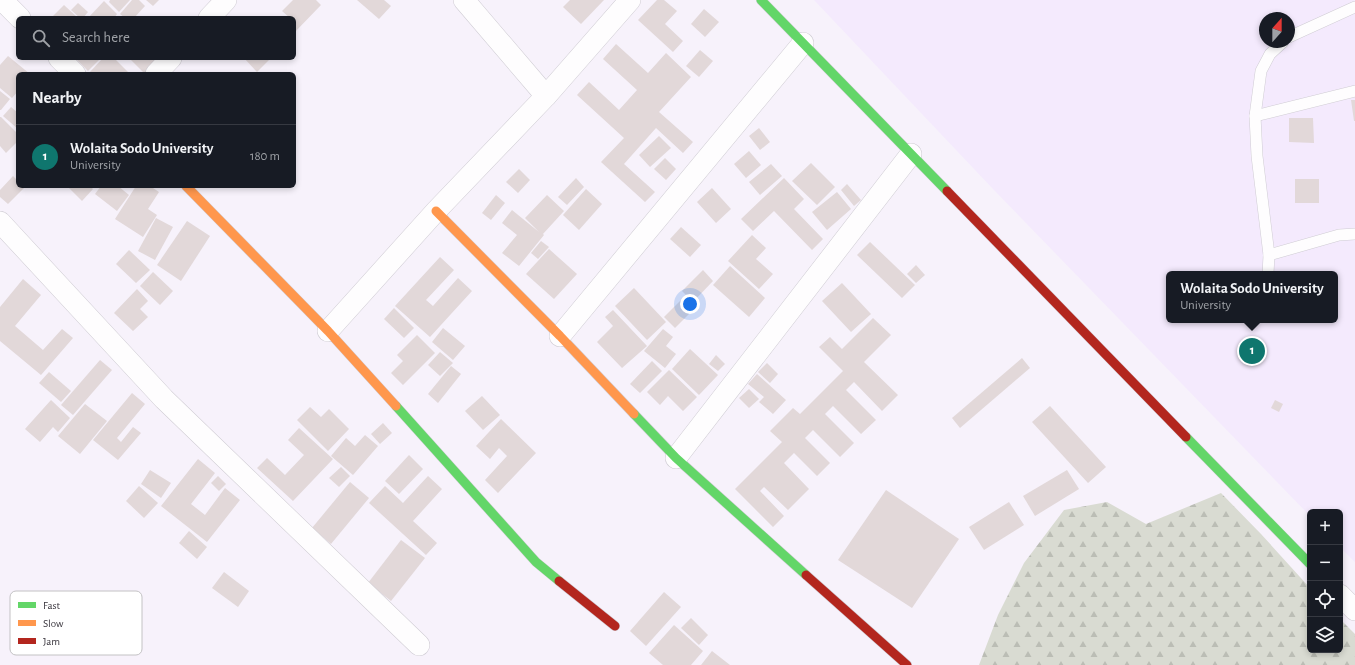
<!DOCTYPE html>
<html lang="en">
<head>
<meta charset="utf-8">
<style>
  body { margin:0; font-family:"Alegreya Sans",sans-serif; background:#242831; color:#f1f3f6 }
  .controls { position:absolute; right:12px; bottom:12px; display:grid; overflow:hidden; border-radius:6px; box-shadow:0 2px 6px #0003 }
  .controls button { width:36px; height:36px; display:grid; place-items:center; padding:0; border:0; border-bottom:1px solid #363941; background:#171b24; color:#f1f3f6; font:20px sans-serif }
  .compass { position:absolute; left:1259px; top:12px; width:36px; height:36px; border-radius:50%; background:#171b24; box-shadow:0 2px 6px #0003; rotate:21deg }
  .you { position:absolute; left:690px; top:304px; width:14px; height:14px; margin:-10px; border:3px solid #fff; border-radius:50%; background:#1a73e8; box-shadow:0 0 0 6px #1a73e833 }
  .badge { display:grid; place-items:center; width:26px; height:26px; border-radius:50%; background:#0f766e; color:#fff; font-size:13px; font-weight:700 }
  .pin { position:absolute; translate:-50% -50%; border:2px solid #fff; box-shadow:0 1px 4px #0006 }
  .popup { position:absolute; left:1166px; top:271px; width:172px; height:52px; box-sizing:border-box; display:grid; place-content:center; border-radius:6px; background:#171b24; filter:drop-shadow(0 1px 3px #0005); font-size:13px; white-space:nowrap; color:#9ea1a6 }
  .popup b { font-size:15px; color:#f1f3f6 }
  .popup::after { content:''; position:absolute; left:50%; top:100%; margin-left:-8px; border:8px solid transparent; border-top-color:#171b24 }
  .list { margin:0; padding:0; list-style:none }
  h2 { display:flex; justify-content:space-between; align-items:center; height:52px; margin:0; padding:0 16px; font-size:17px }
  h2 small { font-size:13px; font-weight:400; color:#9ea1a6 }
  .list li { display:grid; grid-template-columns:26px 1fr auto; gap:12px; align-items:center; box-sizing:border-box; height:64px; padding:0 16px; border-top:1px solid #363941 }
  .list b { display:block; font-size:15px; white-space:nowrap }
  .list p { margin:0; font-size:13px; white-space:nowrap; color:#9ea1a6 }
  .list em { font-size:13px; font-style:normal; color:#9ea1a6 }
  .icon { flex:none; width:22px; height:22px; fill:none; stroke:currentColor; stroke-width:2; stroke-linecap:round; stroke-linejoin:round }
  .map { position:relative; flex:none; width:1355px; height:665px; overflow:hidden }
  .search { position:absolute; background:#171b24; box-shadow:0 2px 6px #0003; left:16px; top:16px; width:280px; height:44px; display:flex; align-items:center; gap:10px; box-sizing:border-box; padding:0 14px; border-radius:6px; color:#9ea1a6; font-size:15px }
  .panel { position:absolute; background:#171b24; box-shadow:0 2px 6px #0003; left:16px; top:72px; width:280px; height:116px; border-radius:6px }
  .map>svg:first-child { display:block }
  .built { fill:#f4eafd; fill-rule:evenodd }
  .forest { fill:url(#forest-firs) }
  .building { fill:#e2d8d9 }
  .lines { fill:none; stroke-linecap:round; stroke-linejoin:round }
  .lane-casing { stroke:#cfccd3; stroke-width:12 }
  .street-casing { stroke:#cfccd3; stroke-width:22 }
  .fast-casing { stroke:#cfccd3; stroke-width:10 }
  .slow-casing { stroke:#cfccd3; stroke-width:10 }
  .jam-casing { stroke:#cfccd3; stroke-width:10 }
  .lane { stroke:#fefdfe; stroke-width:11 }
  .street { stroke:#fefdfe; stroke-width:21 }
  .fast { stroke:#63d668; stroke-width:9 }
  .slow { stroke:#ff974d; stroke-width:9 }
  .jam { stroke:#b3261e; stroke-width:9 }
  .key { fill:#fff; stroke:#c3c2c4; stroke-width:1 }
  .key-label { font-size:11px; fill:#38343c }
</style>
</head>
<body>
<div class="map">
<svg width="1355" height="665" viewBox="0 0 1355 665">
  <defs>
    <pattern id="forest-firs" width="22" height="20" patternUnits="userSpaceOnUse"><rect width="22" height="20" fill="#d9dbd2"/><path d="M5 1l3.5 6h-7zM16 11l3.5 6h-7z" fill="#bbbdb5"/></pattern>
  </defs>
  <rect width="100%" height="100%" fill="#f7f2fb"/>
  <path class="built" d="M 814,0 L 1355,0 L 1355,562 L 1340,547 L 1340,512 L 1310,512 L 1310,516 L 993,189 ZM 1265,18 L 1289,18 L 1289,42 L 1265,42 ZM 1169,274 L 1335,274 L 1335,320 L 1169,320 Z"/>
  <path class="forest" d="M 1221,493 L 1261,534 L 1310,588 L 1310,650 L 1340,650 L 1340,619 L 1355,634 L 1355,665 L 979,665 L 998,615 L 1024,563 L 1064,510 L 1107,502 L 1146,524 Z"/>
  <g class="building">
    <path d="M 110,0 L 130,0 L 119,12 L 109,2 Z"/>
    <path d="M 132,0 L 139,0 L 145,6 L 134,18 L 125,18 L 120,14 Z"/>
    <path d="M 146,0 L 159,0 L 153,6 Z"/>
    <path d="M 293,0 L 316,0 L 321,5 L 294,33 L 294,18 L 290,18 L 282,11 Z"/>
    <path d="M 357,0 L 384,0 L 391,6 L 379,19 Z"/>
    <path d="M 570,0 L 604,0 L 581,24 L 563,7 Z"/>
    <path d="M 657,0 L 664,0 L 677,11 L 665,24 L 683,41 L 673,52 L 638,20 Z"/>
    <path d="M 104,1 L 117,14 L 114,18 L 88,18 Z"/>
    <path d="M 78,3 L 88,12 L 83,18 L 80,18 L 71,10 Z"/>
    <path d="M 64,5 L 78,18 L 51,18 Z"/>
    <path d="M 704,9 L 719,22 L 705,37 L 691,24 Z"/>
    <path d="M 616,44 L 648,73 L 666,53 L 691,77 L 659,112 L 693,142 L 683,153 L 656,128 L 624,164 L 655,192 L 645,202 L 601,162 L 624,138 L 577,95 L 589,82 L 619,110 L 637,90 L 603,59 Z"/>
    <path d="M 700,50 L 713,61 L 699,77 L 686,66 Z"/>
    <path d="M 8,56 L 30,74 L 18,74 L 18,91 L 12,98 L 0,88 L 0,65 Z"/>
    <path d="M 75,58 L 101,58 L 88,71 Z"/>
    <path d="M 103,58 L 114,58 L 130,74 L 90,74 L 89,73 Z"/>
    <path d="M 129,58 L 163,58 L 147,74 L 145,74 Z"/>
    <path d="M 244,58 L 271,58 L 257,72 Z"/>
    <path d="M 0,91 L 10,99 L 1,110 L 0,110 Z"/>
    <path d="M 1351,100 L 1355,100 L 1355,121 L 1354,121 Z"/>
    <path d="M 11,107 L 18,113 L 18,129 L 3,116 Z"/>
    <path d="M 0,117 L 1,117 L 18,134 L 18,141 L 6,153 L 0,146 Z"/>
    <path d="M 1289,118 L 1313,118 L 1314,143 L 1289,142 Z"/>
    <path d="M 759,128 L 770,142 L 760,150 L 749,136 Z"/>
    <path d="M 659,136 L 671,148 L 650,167 L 639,155 Z"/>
    <path d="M 749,151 L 761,165 L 746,178 L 734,164 Z"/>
    <path d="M 665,158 L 676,169 L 666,180 L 654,169 Z"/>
    <path d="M 811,163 L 835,187 L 817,205 L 792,181 Z"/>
    <path d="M 771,164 L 782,176 L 760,195 L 749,182 Z"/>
    <path d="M 519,169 L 530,180 L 518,193 L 506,182 Z"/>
    <path d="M 13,176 L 18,181 L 18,186 L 23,186 L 25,187 L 8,204 L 0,197 L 0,190 Z"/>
    <path d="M 576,178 L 584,187 L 567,205 L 558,197 Z"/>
    <path d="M 784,178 L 804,199 L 794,209 L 823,239 L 812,250 L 774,211 L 753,231 L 741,219 Z"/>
    <rect x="1295" y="179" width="24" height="24"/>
    <path d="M 847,184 L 861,200 L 854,206 L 841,190 Z"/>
    <path d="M 67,186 L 90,186 L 93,189 L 82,201 Z"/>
    <path d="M 101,186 L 118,186 L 129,195 L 117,211 L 95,194 Z"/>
    <path d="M 136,186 L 150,186 L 159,192 L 148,209 L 157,215 L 143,237 L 115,219 Z"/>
    <path d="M 712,188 L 731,209 L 716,223 L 697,202 Z"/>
    <path d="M 586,189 L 602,204 L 579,230 L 563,215 Z"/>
    <path d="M 837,192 L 851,209 L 827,230 L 812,212 Z"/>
    <path d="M 496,195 L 505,203 L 491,220 L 482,213 Z"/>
    <path d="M 547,195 L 564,211 L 543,234 L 544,235 L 519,266 L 502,253 L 517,235 L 502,223 L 512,210 L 539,232 L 525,218 Z"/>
    <path d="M 156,218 L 173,227 L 155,260 L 138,251 Z"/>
    <path d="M 187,221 L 210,236 L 181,281 L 157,265 Z"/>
    <path d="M 681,227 L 701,245 L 690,257 L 670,239 Z"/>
    <path d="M 752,235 L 766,248 L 756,259 L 773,274 L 759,289 L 728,261 Z"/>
    <path d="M 541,241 L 549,247 L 538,259 L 531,253 Z"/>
    <path d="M 870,242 L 915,285 L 902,298 L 857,255 Z"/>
    <path d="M 549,249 L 577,274 L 554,299 L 526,274 Z"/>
    <path d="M 129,250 L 150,270 L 136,283 L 116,264 Z"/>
    <path d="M 440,257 L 454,270 L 426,300 L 433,306 L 458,278 L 472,291 L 430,337 L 395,306 Z"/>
    <path d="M 916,265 L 925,275 L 916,283 L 907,274 Z"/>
    <path d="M 730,266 L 765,298 L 749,317 L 713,285 Z"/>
    <path d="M 703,270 L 713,281 L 693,302 L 682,291 Z"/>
    <path d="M 153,272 L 173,291 L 160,305 L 140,286 Z"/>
    <path d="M 23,279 L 41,295 L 15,326 L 43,350 L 62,329 L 73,338 L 41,375 L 0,341 L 0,307 Z"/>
    <path d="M 842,283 L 871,314 L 851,332 L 822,301 Z"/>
    <path d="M 634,288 L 666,322 L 647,340 L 615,306 Z"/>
    <path d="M 137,289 L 148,301 L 140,309 L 148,317 L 133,331 L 114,313 Z"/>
    <path d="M 685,296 L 696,307 L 675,328 L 664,317 Z"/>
    <path d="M 394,308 L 414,328 L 404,338 L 384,319 Z"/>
    <path d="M 613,310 L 647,346 L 622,368 L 597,342 L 613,326 L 605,317 Z"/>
    <path d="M 873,318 L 891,335 L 864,362 L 898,395 L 882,411 L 854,382 L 846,390 L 876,420 L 861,434 L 833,406 L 825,414 L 854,443 L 840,457 L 813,430 L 805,438 L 830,463 L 817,476 L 794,453 L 784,463 L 809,489 L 788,510 L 764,487 L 760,491 L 784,516 L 773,527 L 735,489 L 782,442 L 770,431 L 793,408 L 800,414 L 843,371 L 819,347 L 830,337 L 842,349 Z"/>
    <path d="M 443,328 L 465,346 L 453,360 L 432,342 Z"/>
    <path d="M 663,329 L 673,337 L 666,346 L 676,354 L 665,368 L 644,351 Z"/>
    <path d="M 417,335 L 435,353 L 403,385 L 391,373 L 403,361 L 397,355 Z"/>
    <path d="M 690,349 L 718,375 L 699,395 L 672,369 Z"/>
    <path d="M 440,352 L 453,363 L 440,376 L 428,365 Z"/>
    <path d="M 716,355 L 725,364 L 718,371 L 709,364 Z"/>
    <path d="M 1022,358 L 1030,368 L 960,428 L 952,418 Z"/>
    <path d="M 100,360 L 112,370 L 73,415 L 61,405 Z"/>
    <path d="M 652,361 L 662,371 L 640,393 L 630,384 Z"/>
    <path d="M 767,363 L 778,374 L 770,383 L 758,372 Z"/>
    <path d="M 451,366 L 461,374 L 438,403 L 428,394 Z"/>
    <path d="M 669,370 L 697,397 L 683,411 L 668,396 L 660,405 L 647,392 Z"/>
    <path d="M 49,372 L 71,391 L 61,402 L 39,383 Z"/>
    <path d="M 757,374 L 786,400 L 773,414 L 759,402 L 764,397 L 748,384 Z"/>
    <path d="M 749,389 L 759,399 L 749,408 L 739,398 Z"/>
    <path d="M 132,393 L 145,404 L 117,438 L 121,442 L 133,427 L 141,433 L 118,460 L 93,440 Z"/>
    <path d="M 482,396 L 500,415 L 483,430 L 465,411 Z"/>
    <path d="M 51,400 L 70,418 L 58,432 L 53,427 L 40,442 L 25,429 Z"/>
    <path d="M 1275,400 L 1283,404 L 1279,412 L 1271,408 Z"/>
    <path d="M 85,404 L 107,421 L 80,454 L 58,436 Z"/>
    <path d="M 1050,406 L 1106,467 L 1088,483 L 1032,422 Z"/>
    <path d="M 310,407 L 321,417 L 329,409 L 349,429 L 328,451 L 297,420 Z"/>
    <path d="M 501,419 L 536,453 L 498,493 L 485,480 L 507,456 L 499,448 L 490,459 L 476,446 Z"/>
    <path d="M 383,423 L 392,433 L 380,444 L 371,434 Z"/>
    <path d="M 299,428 L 333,459 L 293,501 L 257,468 L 267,458 L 285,475 L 304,455 L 288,440 Z"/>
    <path d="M 365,435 L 378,446 L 353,475 L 331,456 L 346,438 L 355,446 Z"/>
    <path d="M 409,455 L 423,469 L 399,494 L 385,481 Z"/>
    <path d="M 198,459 L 215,473 L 191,504 L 205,515 L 225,488 L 240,500 L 207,542 L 161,506 Z"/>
    <path d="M 341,467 L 350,476 L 339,487 L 329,478 Z"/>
    <path d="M 150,470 L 171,483 L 161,498 L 141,484 Z"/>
    <path d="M 1067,470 L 1079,489 L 1035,516 L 1023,496 Z"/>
    <path d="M 218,476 L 226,484 L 219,491 L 211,483 Z"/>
    <path d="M 428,476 L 442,489 L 413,521 L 437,543 L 426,555 L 369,503 L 385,486 L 403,503 Z"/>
    <path d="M 350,482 L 369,498 L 331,544 L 312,528 Z"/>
    <path d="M 139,486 L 158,503 L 144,518 L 126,501 Z"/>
    <path d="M 886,490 L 959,539 L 912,608 L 838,560 Z"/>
    <path d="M 1009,502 L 1024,525 L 984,550 L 969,527 Z"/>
    <path d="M 189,531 L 207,547 L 197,559 L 179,543 Z"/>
    <path d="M 401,540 L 425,558 L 391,601 L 368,583 Z"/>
    <path d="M 224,572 L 249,591 L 238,607 L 212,588 Z"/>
    <path d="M 664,592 L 681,607 L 646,646 L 630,631 Z"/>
    <path d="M 691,618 L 708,635 L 699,645 L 681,628 Z"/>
    <path d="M 674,625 L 703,651 L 691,665 L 663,665 L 649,653 Z"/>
    <path d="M 712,651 L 730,665 L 701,665 Z"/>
  </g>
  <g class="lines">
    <g class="lane-casing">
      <g id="lane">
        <path d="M 1289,37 L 1355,7"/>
        <path d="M 1255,116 L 1355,91"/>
        <path d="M 1269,255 L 1339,235 L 1355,234"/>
        <path d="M 1268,274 L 1269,255 L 1257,156 L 1255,116 L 1261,71 L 1270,54 L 1283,42"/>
      </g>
    </g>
    <g class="street-casing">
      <g id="street">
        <path d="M 2,0 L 20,18"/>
        <path d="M 464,0 L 546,96"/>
        <path d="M 209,18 L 226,0"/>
        <path d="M 59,58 L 75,74"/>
        <path d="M 156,74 L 171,58"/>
        <path d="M 0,222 L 164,399 L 419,645"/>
        <path d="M 328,331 L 436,211 L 546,96 L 630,0"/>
        <path d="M 560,336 L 803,43"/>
        <path d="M 676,458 L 911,154"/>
        <path d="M 1340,595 L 1355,610"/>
      </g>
    </g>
    <g class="fast-casing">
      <g id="fast">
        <path d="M 761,0 L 947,191"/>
        <path d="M 396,406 L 536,562 L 559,581"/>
        <path d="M 634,414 L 676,458 L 806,575"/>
        <path d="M 1186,437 L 1310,564"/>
      </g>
    </g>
    <g class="slow-casing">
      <g id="slow">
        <path d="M 186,186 L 328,331 L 396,406"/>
        <path d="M 436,211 L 560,336 L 634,414"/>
      </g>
    </g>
    <g class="jam-casing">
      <g id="jam">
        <path d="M 947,191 L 1186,437"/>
        <path d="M 806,575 L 907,665"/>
        <path d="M 559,581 L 615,626"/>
      </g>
    </g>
    <use href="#lane" class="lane"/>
    <use href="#street" class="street"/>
    <use href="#fast" class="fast"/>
    <use href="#slow" class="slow"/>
    <use href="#jam" class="jam"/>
  </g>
  <rect x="10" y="591" width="132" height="64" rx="6" class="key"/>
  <rect x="18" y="602" width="18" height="6" fill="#63d668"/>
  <rect x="18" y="620" width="18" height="6" fill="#ff974d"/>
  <rect x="18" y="638" width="18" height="6" fill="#b3261e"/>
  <g class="key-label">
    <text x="43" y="609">Fast</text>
    <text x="43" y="627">Slow</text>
    <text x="43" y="645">Jam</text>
  </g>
</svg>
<div class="controls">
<button>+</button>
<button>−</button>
<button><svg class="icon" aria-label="locate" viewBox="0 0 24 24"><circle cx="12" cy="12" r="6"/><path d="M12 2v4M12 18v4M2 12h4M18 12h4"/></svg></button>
<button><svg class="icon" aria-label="layers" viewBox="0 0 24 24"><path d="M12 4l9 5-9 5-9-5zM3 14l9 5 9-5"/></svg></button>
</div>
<svg class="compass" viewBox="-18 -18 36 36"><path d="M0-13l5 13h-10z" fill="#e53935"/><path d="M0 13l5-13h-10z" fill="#9ea1a6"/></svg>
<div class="you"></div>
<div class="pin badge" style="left:1252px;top:351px">1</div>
<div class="popup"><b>Wolaita Sodo University</b>University</div>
<div class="search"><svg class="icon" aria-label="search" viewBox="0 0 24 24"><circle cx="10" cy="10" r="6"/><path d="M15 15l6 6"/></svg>Search here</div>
<section class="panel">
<h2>Nearby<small></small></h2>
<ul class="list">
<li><span class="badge">1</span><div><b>Wolaita Sodo University</b><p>University</p></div><em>180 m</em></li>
</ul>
</section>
</div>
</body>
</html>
